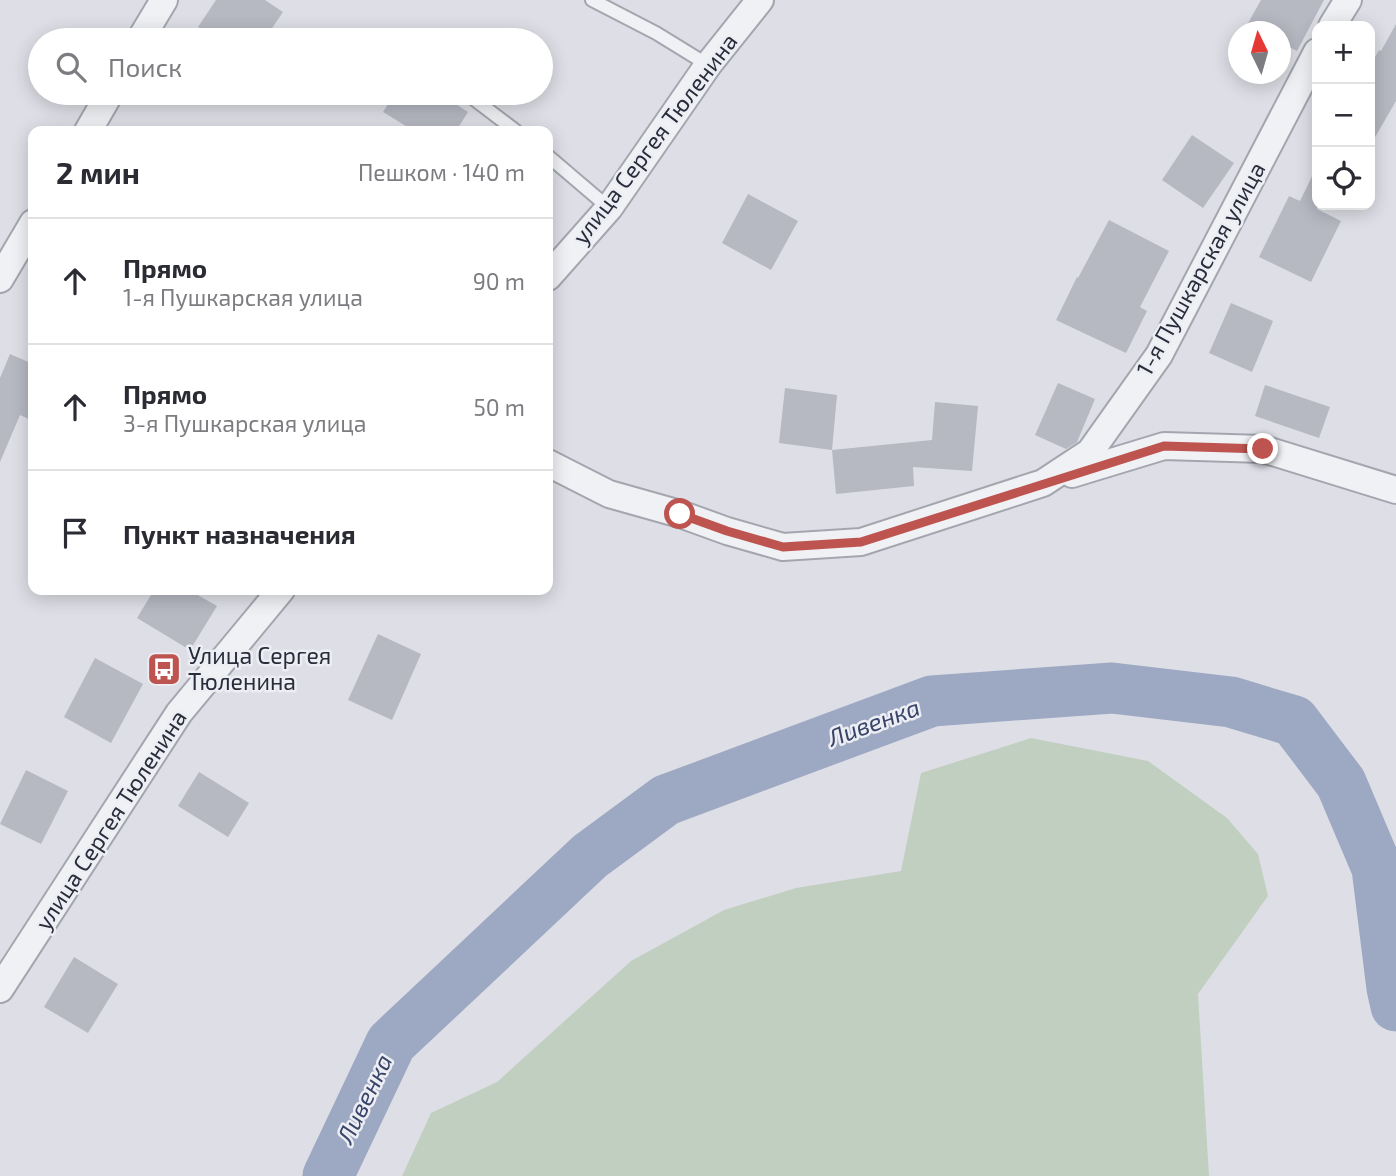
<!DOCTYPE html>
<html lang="ru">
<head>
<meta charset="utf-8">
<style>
  body { margin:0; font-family:"Exo 2",sans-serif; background:#f7f7f7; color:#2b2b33 }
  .controls { position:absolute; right:21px; top:21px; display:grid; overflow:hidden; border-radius:14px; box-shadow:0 4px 18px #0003 }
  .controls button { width:63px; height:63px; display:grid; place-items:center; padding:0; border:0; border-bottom:2px solid #e1e1e2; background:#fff; color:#2b2b33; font:35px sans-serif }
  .compass { position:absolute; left:1228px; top:21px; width:63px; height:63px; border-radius:50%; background:#fff; box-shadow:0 4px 18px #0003; rotate:355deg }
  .stop { position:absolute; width:21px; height:21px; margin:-16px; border:5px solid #bd5450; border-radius:50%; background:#fff }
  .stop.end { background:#bd5450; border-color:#fff; box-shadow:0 2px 7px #0008 }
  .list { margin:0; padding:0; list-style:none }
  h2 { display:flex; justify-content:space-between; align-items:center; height:91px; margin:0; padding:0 28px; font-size:30px }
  h2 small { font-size:23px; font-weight:400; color:#7c7c81 }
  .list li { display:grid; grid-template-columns:46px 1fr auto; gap:21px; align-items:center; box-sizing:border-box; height:126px; padding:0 28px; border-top:2px solid #e1e1e2 }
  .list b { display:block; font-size:26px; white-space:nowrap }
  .list p { margin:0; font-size:23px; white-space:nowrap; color:#7c7c81 }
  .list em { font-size:23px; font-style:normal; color:#7c7c81 }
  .icon { flex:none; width:38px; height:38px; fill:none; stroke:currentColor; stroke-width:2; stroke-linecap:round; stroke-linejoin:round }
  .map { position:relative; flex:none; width:1396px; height:1176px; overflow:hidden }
  .search { position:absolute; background:#fff; box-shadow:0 4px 18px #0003; left:28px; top:28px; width:525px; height:77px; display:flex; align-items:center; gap:18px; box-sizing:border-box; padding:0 24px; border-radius:38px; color:#7c7c81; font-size:26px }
  .panel { position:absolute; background:#fff; box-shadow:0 4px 18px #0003; left:28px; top:126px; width:525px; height:469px; border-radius:14px }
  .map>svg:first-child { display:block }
  .green { fill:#c1cfc0 }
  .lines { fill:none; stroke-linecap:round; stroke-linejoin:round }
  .river { stroke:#9da8c2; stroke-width:51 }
  .building { fill:#b6b8c2 }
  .service-casing { stroke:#a4a6af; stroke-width:16 }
  .minor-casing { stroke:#a4a6af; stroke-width:30 }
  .service { stroke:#f0f1f4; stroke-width:12 }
  .minor { stroke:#f0f1f4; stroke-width:26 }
  .route { stroke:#bd5450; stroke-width:9 }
  .labels { text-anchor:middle; stroke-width:5; stroke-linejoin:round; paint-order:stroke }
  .street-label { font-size:23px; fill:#292c3a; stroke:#edeef4 }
  .poi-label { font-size:23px; fill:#292c3a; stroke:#edeef4; text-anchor:start }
  .water-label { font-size:24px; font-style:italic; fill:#384569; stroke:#edeef4 }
</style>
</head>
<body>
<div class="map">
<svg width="1396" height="1176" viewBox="0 0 1396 1176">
  <rect width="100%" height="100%" fill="#dedfe6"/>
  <path class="green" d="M 1031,738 L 1148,761 L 1227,818 L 1258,854 L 1268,896 L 1198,994 L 1209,1176 L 402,1176 L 431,1113 L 497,1082 L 631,961 L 724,910 L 796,888 L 901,871 L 921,773 Z"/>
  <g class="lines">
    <path class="river" d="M 328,1176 L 391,1043 L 590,856 L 666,800 L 932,701 L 1112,688 L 1231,702 L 1294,721 L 1341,783 L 1377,868 L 1392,988 L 1396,1006"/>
  </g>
  <g class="building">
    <path d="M 216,0 L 265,0 L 283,12 L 264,40 L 218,40 L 198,27 Z"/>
    <path d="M 1261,0 L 1324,0 L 1297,51 L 1280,42 L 1280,32 L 1259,32 L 1247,25 Z"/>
    <path d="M 1396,24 L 1396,101 L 1370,146 L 1370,66 L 1379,50 L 1381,51 Z"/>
    <path d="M 395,93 L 439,93 L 468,112 L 456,131 L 414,131 L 383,112 Z"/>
    <path d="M 1192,135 L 1234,163 L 1203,208 L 1162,180 Z"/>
    <path d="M 1317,166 L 1317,209 L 1341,221 L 1311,282 L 1259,257 L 1289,196 L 1300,201 Z"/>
    <path d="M 748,194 L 798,221 L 771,270 L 722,243 Z"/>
    <path d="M 1109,220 L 1169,251 L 1140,307 L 1147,311 L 1126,353 L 1056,320 L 1077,277 L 1078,278 Z"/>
    <path d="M 1231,303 L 1273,321 L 1252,372 L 1209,353 Z"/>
    <path d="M 10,354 L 33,364 L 33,421 L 20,415 L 0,462 L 0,378 Z"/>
    <path d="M 1058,383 L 1095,399 L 1077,442 L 1066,449 L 1035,435 Z"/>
    <path d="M 1265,385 L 1330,407 L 1319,438 L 1255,416 Z"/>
    <path d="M 785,388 L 837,395 L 832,450 L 779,443 Z"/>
    <path d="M 935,402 L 978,406 L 972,471 L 913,467 L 914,486 L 836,494 L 832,450 L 932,440 Z"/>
    <path d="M 154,590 L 189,590 L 217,606 L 190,650 L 137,618 Z"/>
    <path d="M 378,634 L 421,654 L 392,720 L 348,700 Z"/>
    <path d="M 95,658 L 143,684 L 111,743 L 64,717 Z"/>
    <path d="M 26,770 L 68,791 L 41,844 L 0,824 Z"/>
    <path d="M 199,772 L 249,803 L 228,837 L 178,806 Z"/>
    <path d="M 74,957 L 118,984 L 88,1033 L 44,1007 Z"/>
  </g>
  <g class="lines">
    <g class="service-casing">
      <g id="service">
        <path d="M 592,0 L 656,33 L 708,65"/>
        <path d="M 466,93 L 516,131"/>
        <path d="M 548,156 L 609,208"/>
      </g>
    </g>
    <g class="minor-casing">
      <g id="minor">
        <path d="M 1332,26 L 1348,0"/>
        <path d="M 140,40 L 164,0"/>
        <path d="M 88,131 L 110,93"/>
        <path d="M 548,277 L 609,208 L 708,65 L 760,0"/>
        <path d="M 0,279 L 33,223"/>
        <path d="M 548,463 L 609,494 L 680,514 L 727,531 L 783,547 L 861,542 L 1043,483 L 1090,452 L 1159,355 L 1317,52"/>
        <path d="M 1072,474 L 1164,446 L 1263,449 L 1396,490"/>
        <path d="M 0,989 L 179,713 L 281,590"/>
      </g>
    </g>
    <use href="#service" class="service"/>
    <use href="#minor" class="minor"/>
  </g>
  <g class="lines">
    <path class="route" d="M 680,514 L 727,531 L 783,547 L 861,542 L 1164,446 L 1263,449"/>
  </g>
  <defs>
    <g id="bus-square" transform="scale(1.75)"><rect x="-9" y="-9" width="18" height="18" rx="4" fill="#bd5450" stroke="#edeef4"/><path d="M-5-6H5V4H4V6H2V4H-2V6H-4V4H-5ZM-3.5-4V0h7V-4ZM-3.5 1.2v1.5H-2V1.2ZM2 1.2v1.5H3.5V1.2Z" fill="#fff"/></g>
  </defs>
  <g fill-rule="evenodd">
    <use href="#bus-square" x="164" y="669"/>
  </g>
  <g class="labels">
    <g class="street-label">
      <text transform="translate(655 139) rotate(-53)" y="8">улица Сергея Тюленина</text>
      <text transform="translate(1201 269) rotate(-61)" y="8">1-я Пушкарская улица</text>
      <text transform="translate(111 820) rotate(-57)" y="8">улица Сергея Тюленина</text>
    </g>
    <g class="poi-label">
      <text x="188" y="664">Улица Сергея<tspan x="188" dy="26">Тюленина</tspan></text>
    </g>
    <g class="water-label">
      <text transform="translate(874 723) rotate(-20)" y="8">Ливенка</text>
      <text transform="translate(365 1099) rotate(-64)" y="8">Ливенка</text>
    </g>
  </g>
</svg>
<div class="controls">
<button>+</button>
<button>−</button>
<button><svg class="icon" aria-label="locate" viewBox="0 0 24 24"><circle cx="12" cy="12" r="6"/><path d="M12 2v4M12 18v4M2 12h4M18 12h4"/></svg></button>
</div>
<svg class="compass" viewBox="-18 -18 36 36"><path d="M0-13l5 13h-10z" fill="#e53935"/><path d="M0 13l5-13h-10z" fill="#7c7c81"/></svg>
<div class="stop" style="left:680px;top:514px"></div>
<div class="stop end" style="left:1263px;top:449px"></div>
<div class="search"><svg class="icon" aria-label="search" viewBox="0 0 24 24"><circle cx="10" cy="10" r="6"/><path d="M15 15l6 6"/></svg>Поиск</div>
<section class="panel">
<h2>2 мин<small>Пешком · 140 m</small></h2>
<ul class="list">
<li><svg class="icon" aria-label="ahead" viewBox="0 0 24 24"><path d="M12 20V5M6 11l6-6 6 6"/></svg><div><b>Прямо</b><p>1-я Пушкарская улица</p></div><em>90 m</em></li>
<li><svg class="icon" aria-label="ahead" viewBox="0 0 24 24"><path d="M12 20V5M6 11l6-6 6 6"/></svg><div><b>Прямо</b><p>3-я Пушкарская улица</p></div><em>50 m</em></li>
<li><svg class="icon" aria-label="arrive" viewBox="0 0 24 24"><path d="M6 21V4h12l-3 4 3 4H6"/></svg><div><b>Пункт назначения</b></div></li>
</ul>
</section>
</div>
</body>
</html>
